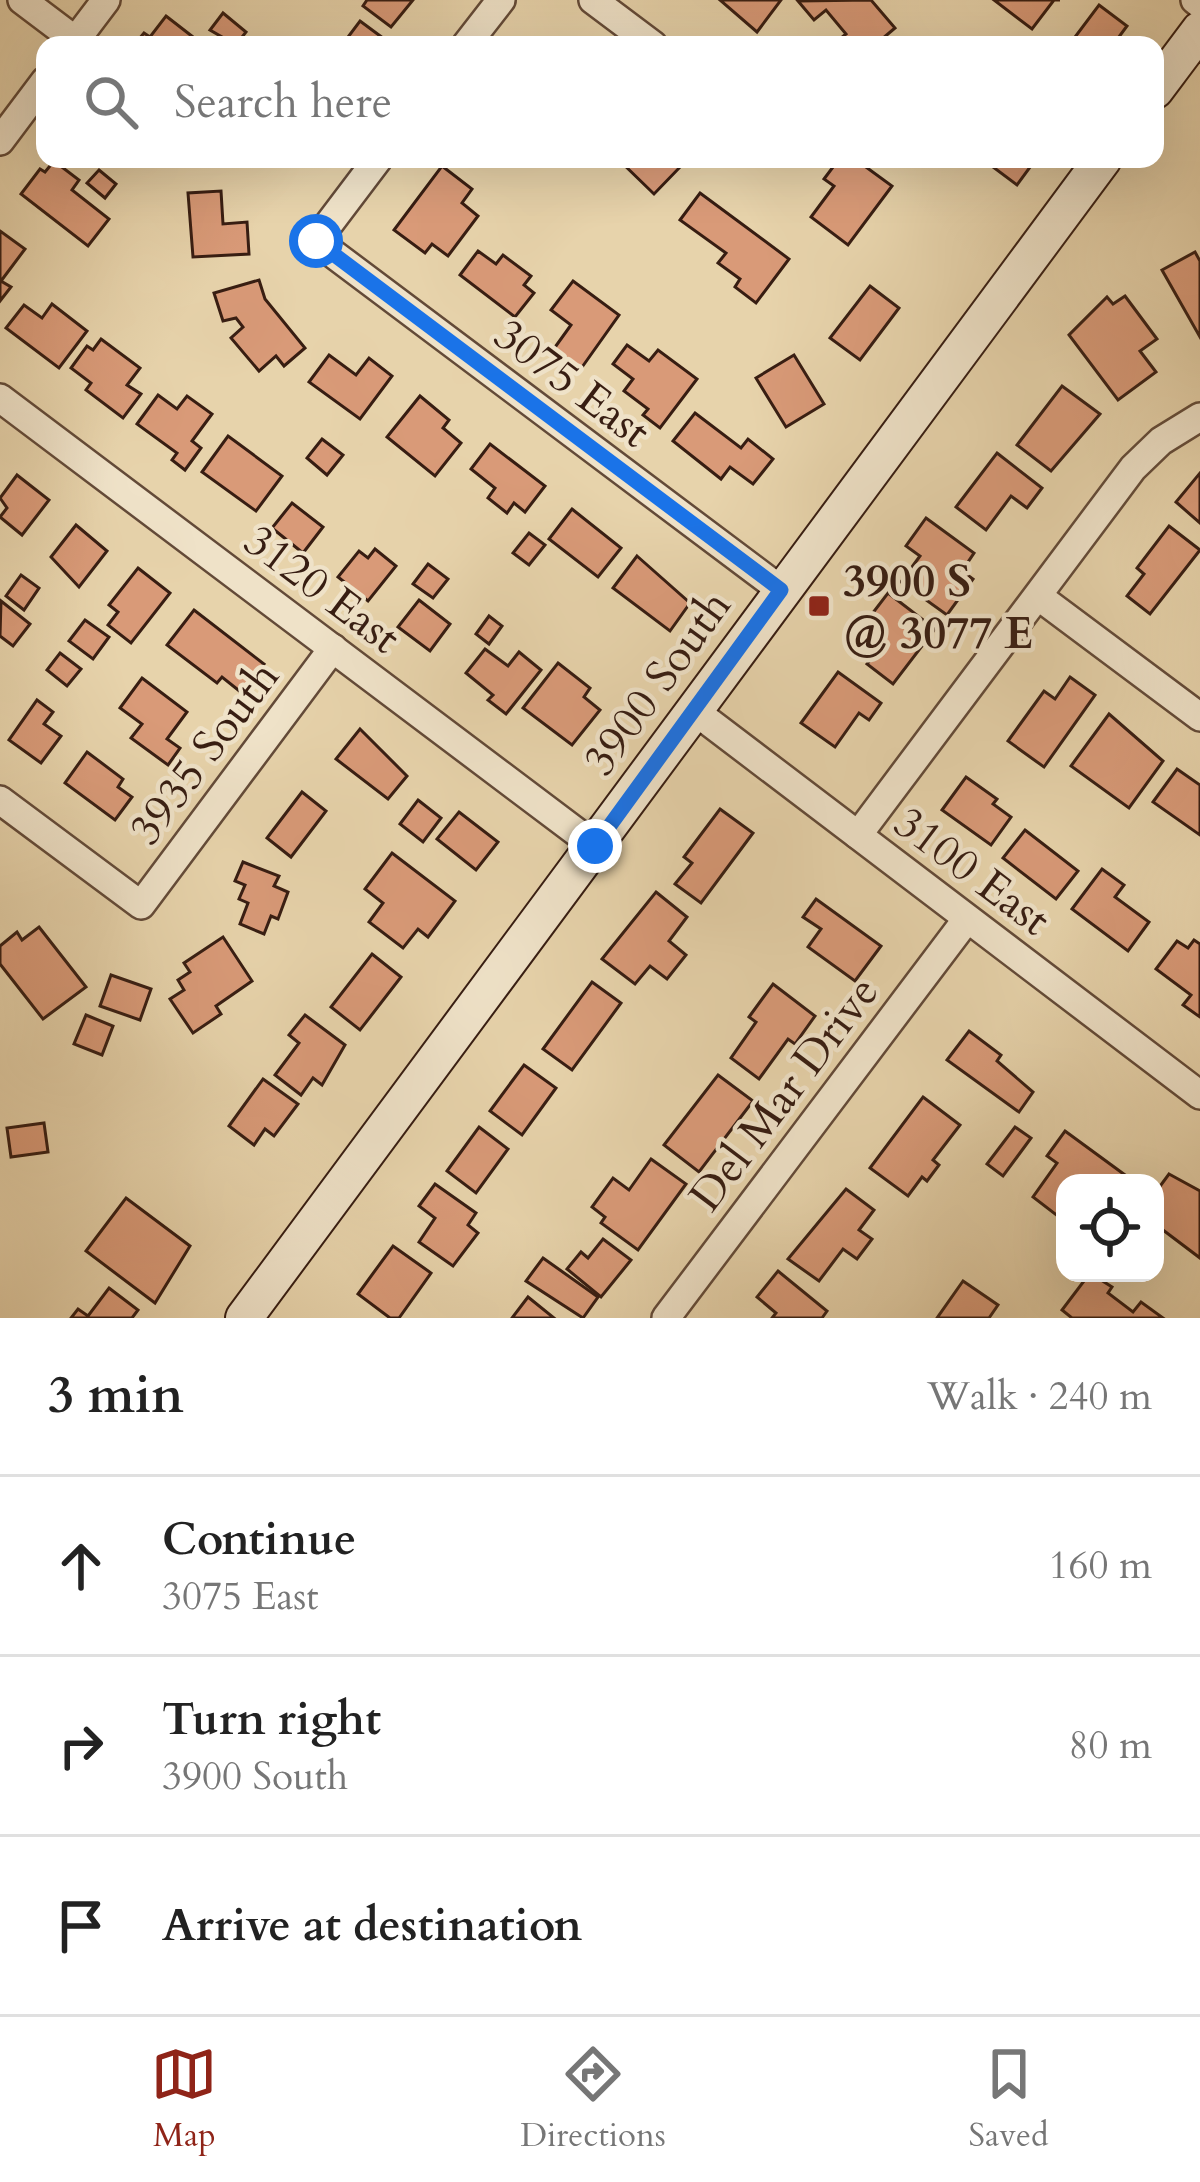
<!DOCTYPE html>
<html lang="en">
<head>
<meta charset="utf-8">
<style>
  body { margin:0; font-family:Cardo,serif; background:#f6f6f6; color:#222 }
  .controls { position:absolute; right:36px; bottom:36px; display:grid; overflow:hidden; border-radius:24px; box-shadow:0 12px 48px #0002 }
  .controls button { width:108px; height:108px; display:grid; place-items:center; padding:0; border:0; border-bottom:3px solid #e0e0e0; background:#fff; color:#222; font:60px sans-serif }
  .stop { position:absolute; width:36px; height:36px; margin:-27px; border:9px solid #1a73e8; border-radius:50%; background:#fff }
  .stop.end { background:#1a73e8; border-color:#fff; box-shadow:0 3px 12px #0008 }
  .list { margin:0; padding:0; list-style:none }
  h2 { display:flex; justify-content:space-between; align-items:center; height:156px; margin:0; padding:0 48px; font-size:51px }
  h2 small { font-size:39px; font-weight:400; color:#767676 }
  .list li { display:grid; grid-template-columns:78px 1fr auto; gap:36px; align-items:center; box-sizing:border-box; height:180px; padding:0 48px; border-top:3px solid #e0e0e0 }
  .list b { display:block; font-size:45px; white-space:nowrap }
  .list p { margin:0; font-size:39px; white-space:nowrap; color:#767676 }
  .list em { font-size:39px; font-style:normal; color:#767676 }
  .icon { flex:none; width:66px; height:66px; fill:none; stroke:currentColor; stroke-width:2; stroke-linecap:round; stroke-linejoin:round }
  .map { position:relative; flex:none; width:1200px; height:1318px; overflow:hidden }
  .search { position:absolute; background:#fff; box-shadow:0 12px 48px #0002; left:36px; right:36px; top:36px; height:132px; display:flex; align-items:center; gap:30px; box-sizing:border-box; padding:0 42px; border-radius:24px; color:#767676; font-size:45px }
  .sheet { height:696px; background:#fff }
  nav { display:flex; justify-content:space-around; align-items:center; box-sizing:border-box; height:168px; border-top:3px solid #e0e0e0; background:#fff; font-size:33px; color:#767676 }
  nav a { display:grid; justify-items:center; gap:6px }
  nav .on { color:#8f2418 }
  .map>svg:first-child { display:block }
  .building { fill:#d99a78; stroke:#371d12; stroke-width:3 }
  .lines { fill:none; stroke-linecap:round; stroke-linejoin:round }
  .minor-casing { stroke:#634a38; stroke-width:32 }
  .secondary-casing { stroke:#371d12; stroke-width:40 }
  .minor { stroke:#efe2c8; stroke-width:27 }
  .secondary { stroke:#efe2c8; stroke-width:36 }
  .route { stroke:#1a73e8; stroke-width:15 }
  .poi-dot { fill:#8f2418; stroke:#efe2c8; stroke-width:4.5 }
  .labels { text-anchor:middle; stroke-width:9; stroke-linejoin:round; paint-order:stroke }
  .street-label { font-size:45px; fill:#371d12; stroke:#efe2c8 }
  .poi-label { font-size:45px; font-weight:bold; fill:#371d12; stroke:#efe2c8; text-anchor:start }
</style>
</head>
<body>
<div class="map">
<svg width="1200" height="1318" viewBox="0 0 1200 1318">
  <rect width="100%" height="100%" fill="#e7d3ab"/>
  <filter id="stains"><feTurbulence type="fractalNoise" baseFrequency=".00167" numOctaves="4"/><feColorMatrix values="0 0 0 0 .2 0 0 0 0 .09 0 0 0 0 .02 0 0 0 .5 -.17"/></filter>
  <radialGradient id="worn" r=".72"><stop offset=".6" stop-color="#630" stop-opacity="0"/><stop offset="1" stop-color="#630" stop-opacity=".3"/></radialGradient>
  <g class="building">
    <path d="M 367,0 L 413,0 L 391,27 L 363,6 Z"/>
    <path d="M 720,0 L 781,0 L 757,32 Z"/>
    <path d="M 871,0 L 895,28 L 875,45 L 847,45 L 841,38 L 846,34 L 826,10 L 814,20 L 798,1 Z"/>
    <path d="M 994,0 L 1060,0 L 1054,0 L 1032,29 Z"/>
    <path d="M 1099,5 L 1127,26 L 1113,45 L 1069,45 Z"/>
    <path d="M 223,13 L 246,32 L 236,45 L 210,30 Z"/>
    <path d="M 166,16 L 202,44 L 201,45 L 134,45 L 144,33 L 150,37 Z"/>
    <path d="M 360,21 L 391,44 L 390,45 L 342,45 Z"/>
    <path d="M 618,159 L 679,159 L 683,164 L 654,194 Z"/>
    <path d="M 839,159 L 855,159 L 892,186 L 848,245 L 811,217 L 834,186 L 824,179 Z"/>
    <path d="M 999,159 L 1036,159 L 1017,185 L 993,167 Z"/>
    <path d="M 54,161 L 79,180 L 72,190 L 109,219 L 88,246 L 21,194 L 40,169 L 45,172 Z"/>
    <path d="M 442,166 L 472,189 L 462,203 L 478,216 L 448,256 L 432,244 L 425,253 L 394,230 Z"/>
    <path d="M 99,170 L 116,184 L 105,198 L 87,183 Z"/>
    <path d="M 221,191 L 223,224 L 247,222 L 249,254 L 193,257 L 188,193 Z"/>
    <path d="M 700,193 L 789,259 L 756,303 L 735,287 L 740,279 L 718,263 L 726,253 L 680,220 Z"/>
    <path d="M 0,231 L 25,249 L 1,281 L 11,287 L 0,301 Z"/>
    <path d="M 478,251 L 496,264 L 503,255 L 531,276 L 524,285 L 534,293 L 515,317 L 460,275 Z"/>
    <path d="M 1195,252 L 1200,261 L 1200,337 L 1162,270 Z"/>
    <path d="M 259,280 L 265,299 L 305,348 L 284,366 L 276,356 L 259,371 L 231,338 L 243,327 L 236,318 L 223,321 L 214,293 Z"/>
    <path d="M 573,281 L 619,315 L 580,370 L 553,350 L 571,325 L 551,310 Z"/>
    <path d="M 870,286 L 899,308 L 860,360 L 830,338 Z"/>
    <path d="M 1125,296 L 1157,339 L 1140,351 L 1156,372 L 1118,400 L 1069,335 L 1107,297 L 1113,304 Z"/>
    <path d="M 52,304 L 87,331 L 59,368 L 6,328 L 24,305 L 42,318 Z"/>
    <path d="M 101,339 L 140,368 L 127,385 L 141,394 L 123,418 L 86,390 L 91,383 L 71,368 L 87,346 L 93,350 Z"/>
    <path d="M 627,345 L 649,361 L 658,350 L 697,379 L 660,428 L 643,415 L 648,409 L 624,391 L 633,379 L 613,364 Z"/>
    <path d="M 329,355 L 356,375 L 369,358 L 392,376 L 360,419 L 309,382 Z"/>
    <path d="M 794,355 L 824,404 L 786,427 L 756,378 Z"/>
    <path d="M 1062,386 L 1100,414 L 1051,471 L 1017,445 Z"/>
    <path d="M 158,395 L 177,409 L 187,396 L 212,414 L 192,441 L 201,448 L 185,470 L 172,460 L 177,453 L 137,424 Z"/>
    <path d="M 420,396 L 449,420 L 443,428 L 461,443 L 435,476 L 387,437 Z"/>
    <path d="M 695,413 L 741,448 L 748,439 L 773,459 L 753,484 L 730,467 L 721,479 L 673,441 Z"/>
    <path d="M 228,436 L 282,476 L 256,511 L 202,472 Z"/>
    <path d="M 322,439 L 343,455 L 327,475 L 307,458 Z"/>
    <path d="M 490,444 L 545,486 L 525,512 L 514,503 L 507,513 L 488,498 L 495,488 L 471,469 Z"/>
    <path d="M 997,453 L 1042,488 L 1027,508 L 1011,496 L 986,530 L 956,507 Z"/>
    <path d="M 1200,473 L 1200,523 L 1176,502 Z"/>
    <path d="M 17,475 L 49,500 L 22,535 L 0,517 L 7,508 L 0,498 Z"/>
    <path d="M 292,503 L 323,527 L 303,553 L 272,528 Z"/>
    <path d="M 572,509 L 621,548 L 598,577 L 549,539 Z"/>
    <path d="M 926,518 L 974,553 L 962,571 L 973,579 L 947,615 L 901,582 L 920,556 L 906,546 Z"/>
    <path d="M 76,525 L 107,551 L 79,587 L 51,557 Z"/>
    <path d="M 1169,526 L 1200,550 L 1150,614 L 1127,596 L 1144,574 L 1137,568 Z"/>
    <path d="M 529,533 L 545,545 L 529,565 L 513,553 Z"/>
    <path d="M 375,549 L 396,566 L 368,601 L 338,577 L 359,551 L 368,558 Z"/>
    <path d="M 637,556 L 690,603 L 670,631 L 613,588 Z"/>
    <path d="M 428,564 L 448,579 L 433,598 L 413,584 Z"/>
    <path d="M 138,568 L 170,593 L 131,643 L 108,625 L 118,612 L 109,605 Z"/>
    <path d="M 21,575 L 39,588 L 24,610 L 6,596 Z"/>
    <path d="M 888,593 L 935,629 L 893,684 L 867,664 L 883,643 L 862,627 Z"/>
    <path d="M 419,600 L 450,624 L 430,651 L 398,627 Z"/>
    <path d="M 1,601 L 30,624 L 13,646 L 0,636 Z"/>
    <path d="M 194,610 L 264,664 L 242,693 L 222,677 L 217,683 L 167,645 Z"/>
    <path d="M 489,616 L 502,626 L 489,644 L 476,634 Z"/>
    <path d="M 85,620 L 109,637 L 93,659 L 69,641 Z"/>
    <path d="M 485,649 L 508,666 L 519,652 L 541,670 L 506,714 L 488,700 L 493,695 L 466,673 Z"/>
    <path d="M 60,653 L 81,669 L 67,686 L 47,670 Z"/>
    <path d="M 558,663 L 590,688 L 584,697 L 600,710 L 572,745 L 523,708 Z"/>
    <path d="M 838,672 L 881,703 L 869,720 L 859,713 L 835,747 L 801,723 Z"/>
    <path d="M 1070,677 L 1095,695 L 1044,767 L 1008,741 L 1044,691 L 1055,699 Z"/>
    <path d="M 142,678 L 187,712 L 167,739 L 180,748 L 168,765 L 131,738 L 142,724 L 120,708 Z"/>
    <path d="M 37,700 L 53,712 L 44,724 L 61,736 L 41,763 L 9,740 Z"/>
    <path d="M 1109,714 L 1163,761 L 1129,808 L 1071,766 Z"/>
    <path d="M 360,729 L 407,776 L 388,799 L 336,759 Z"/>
    <path d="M 87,752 L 123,779 L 118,787 L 132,797 L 115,820 L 65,783 Z"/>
    <path d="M 1177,769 L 1200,785 L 1200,835 L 1153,802 Z"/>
    <path d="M 966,777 L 997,799 L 993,804 L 1011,817 L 991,845 L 942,810 Z"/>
    <path d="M 302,792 L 326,811 L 291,857 L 267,838 Z"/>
    <path d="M 418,800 L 441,818 L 423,842 L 400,824 Z"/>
    <path d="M 720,809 L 753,833 L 701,903 L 675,884 L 692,863 L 684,857 Z"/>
    <path d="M 459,812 L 498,842 L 476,870 L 437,839 Z"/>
    <path d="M 1025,830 L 1078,871 L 1056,899 L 1003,858 Z"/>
    <path d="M 392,853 L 455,901 L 428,937 L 418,929 L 403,948 L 369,922 L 383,903 L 365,889 Z"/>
    <path d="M 243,862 L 279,876 L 274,886 L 288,892 L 278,919 L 271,916 L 264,934 L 240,924 L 248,903 L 239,899 L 245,885 L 235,881 Z"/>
    <path d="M 1102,869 L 1124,885 L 1115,897 L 1149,922 L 1128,951 L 1072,909 Z"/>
    <path d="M 656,892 L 687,917 L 669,941 L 686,955 L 667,979 L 650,966 L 635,984 L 602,959 Z"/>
    <path d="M 816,899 L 881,946 L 855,981 L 808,947 L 821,929 L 803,917 Z"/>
    <path d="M 39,927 L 86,987 L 43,1019 L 0,964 L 0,946 L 17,932 L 22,940 Z"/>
    <path d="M 223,937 L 252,981 L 216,1006 L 221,1014 L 193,1033 L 170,999 L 184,990 L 178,980 L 190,972 L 184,963 Z"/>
    <path d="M 1194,940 L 1200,944 L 1200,1017 L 1183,1005 L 1191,995 L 1156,969 L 1177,941 L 1188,948 Z"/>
    <path d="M 372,954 L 401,977 L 360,1030 L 331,1007 Z"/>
    <path d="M 111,975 L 151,989 L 140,1020 L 100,1006 Z"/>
    <path d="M 592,982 L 621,1003 L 572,1070 L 543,1049 Z"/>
    <path d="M 773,984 L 815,1016 L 795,1044 L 788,1039 L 759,1079 L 731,1058 L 756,1022 L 749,1017 Z"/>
    <path d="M 86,1015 L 113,1026 L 102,1055 L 74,1044 Z"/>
    <path d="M 305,1015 L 345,1045 L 322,1085 L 313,1078 L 301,1095 L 275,1075 L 299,1043 L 289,1035 Z"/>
    <path d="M 969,1031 L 1001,1055 L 997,1061 L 1033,1092 L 1019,1112 L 947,1060 Z"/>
    <path d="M 524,1065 L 556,1088 L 522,1135 L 490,1111 Z"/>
    <path d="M 718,1075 L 753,1101 L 699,1172 L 664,1145 Z"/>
    <path d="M 263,1079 L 298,1104 L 274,1136 L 265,1129 L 254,1145 L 229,1126 Z"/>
    <path d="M 923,1097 L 960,1125 L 933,1160 L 939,1165 L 927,1181 L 922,1177 L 908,1196 L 870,1168 Z"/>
    <path d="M 44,1123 L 48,1152 L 11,1157 L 7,1128 Z"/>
    <path d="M 479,1127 L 508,1149 L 476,1193 L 447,1171 Z"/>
    <path d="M 1015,1127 L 1031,1138 L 1003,1176 L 987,1164 Z"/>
    <path d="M 1065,1131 L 1125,1175 L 1120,1183 L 1065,1183 L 1065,1209 L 1059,1217 L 1033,1197 L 1057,1163 L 1047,1156 Z"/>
    <path d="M 651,1159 L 686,1184 L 638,1250 L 601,1223 L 605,1217 L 592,1207 L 613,1178 L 629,1190 Z"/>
    <path d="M 1169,1174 L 1200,1191 L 1200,1258 L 1155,1224 L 1155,1193 Z"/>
    <path d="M 435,1184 L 476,1213 L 468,1225 L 478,1233 L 453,1266 L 419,1242 L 435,1218 L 419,1206 Z"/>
    <path d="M 846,1189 L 874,1210 L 859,1230 L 872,1239 L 857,1259 L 843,1249 L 819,1281 L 788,1259 Z"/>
    <path d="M 126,1198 L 190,1246 L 155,1303 L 86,1251 Z"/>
    <path d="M 603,1239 L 631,1260 L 601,1297 L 567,1269 L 581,1252 L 588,1258 Z"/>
    <path d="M 393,1246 L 431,1273 L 399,1318 L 390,1318 L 358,1294 Z"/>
    <path d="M 543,1258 L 598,1297 L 583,1318 L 526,1281 Z"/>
    <path d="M 778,1271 L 827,1311 L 822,1318 L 772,1318 L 776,1313 L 757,1297 Z"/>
    <path d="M 1090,1273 L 1112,1287 L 1108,1293 L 1133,1312 L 1141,1302 L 1163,1318 L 1072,1318 L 1062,1310 Z"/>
    <path d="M 963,1281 L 998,1305 L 989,1318 L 937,1318 Z"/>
    <path d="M 109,1288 L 138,1310 L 132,1318 L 71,1318 L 78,1309 L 88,1316 Z"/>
    <path d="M 528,1297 L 554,1318 L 512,1318 Z"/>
  </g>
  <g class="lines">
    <g class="minor-casing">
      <g id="minor">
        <path d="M 22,0 L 75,40"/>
        <path d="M 593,0 L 653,45"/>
        <path d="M 1195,0 L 1200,4"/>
        <path d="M 72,45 L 106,0"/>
        <path d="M 466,45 L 501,0"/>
        <path d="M 0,141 L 45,81"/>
        <path d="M 378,159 L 316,241 L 781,590"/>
        <path d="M 0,398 L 595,846"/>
        <path d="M 1038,596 L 1200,717"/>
        <path d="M 696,712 L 1200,1095"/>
        <path d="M 0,800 L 141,905 L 333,648"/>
        <path d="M 858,835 L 1133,468 L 1161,441 L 1200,417"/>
        <path d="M 666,1318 L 967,919"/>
      </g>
    </g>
    <g class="secondary-casing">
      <g id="secondary">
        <path d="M 1155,90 L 1200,30"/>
        <path d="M 244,1318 L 1103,159"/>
      </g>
    </g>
    <use href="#minor" class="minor"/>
    <use href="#secondary" class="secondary"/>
  </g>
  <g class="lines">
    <path class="route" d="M 316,241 L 781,590 L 595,846"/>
  </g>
  <rect class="poi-dot" x="807" y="594" width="24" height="24" rx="6"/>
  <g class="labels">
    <g class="street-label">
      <text transform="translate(573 382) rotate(37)" y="16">3075 East</text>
      <text transform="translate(323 588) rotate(37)" y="16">3120 East</text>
      <text transform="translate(656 682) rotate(-54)" y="16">3900 South</text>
      <text transform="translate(203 752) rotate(-53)" y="16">3935 South</text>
      <text transform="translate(973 870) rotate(37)" y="16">3100 East</text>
      <text transform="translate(783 1093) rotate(-53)" y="16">Del Mar Drive</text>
    </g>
    <g class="poi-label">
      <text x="843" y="596">3900 S<tspan x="843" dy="52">@ 3077 E</tspan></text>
    </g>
  </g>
  <rect width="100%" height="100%" filter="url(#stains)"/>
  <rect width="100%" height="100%" fill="url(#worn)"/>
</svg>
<div class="controls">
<button><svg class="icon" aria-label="locate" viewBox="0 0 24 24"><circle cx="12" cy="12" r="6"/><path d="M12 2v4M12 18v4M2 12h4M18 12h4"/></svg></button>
</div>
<div class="stop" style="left:316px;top:241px"></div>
<div class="stop end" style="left:595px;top:846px"></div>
<div class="search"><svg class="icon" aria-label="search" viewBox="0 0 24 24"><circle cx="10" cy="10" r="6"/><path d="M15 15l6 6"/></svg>Search here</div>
</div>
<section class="sheet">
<h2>3 min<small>Walk · 240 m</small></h2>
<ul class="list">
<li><svg class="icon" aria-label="ahead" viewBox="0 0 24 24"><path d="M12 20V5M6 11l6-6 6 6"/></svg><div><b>Continue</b><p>3075 East</p></div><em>160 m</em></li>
<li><svg class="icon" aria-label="right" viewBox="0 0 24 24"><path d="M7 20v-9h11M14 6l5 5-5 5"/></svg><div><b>Turn right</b><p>3900 South</p></div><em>80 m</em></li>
<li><svg class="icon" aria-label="arrive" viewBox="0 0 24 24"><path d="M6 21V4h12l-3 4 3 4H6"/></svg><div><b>Arrive at destination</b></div></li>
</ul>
</section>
<nav>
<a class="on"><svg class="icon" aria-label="map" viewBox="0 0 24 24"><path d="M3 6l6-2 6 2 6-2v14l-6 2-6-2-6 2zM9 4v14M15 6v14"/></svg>Map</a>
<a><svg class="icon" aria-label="directions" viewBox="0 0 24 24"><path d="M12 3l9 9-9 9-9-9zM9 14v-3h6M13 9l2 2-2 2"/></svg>Directions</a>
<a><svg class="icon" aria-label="saved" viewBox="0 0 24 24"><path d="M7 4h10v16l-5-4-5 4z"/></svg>Saved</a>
</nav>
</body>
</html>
